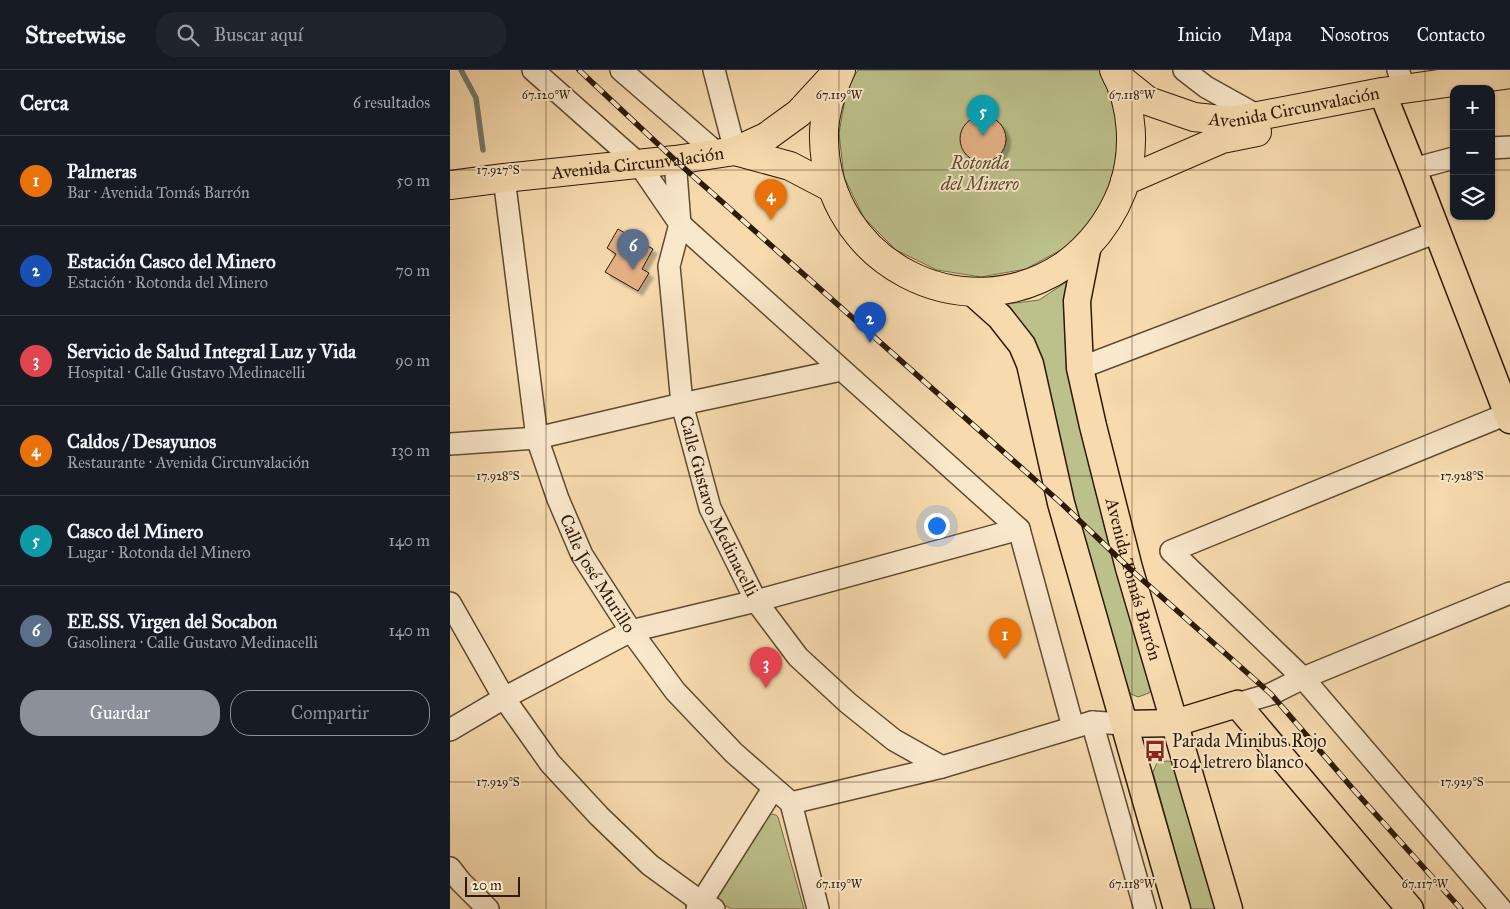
<!DOCTYPE html>
<html lang="es">
<head>
<meta charset="utf-8">
<style>
  body { margin:0; font-family:"IM FELL Great Primer",serif; background:#20242c; color:#f1f3f6 }
  .controls { position:absolute; right:15px; top:15px; display:grid; overflow:hidden; border-radius:10px; box-shadow:0 1px 4px #0004 }
  .controls button { width:45px; height:45px; display:grid; place-items:center; padding:0; border:0; border-bottom:1px solid #363941; background:#171b24; color:#f1f3f6; font:25px sans-serif }
  .scale { position:absolute; left:15px; bottom:12px; width:55px; box-sizing:border-box; padding-left:5px; border:2px solid #2e1905; border-top:0; font-size:14px; line-height:18px; white-space:nowrap; color:#2e1905; -webkit-text-stroke:4px #fae8cb; paint-order:stroke }
  .you { position:absolute; left:486px; top:455px; width:18px; height:18px; margin:-12px; border:4px solid #fff; border-radius:50%; background:#1a73e8; box-shadow:0 0 0 8px #1a73e833 }
  .badge { display:grid; place-items:center; width:32px; height:32px; border-radius:50%; background:#8c9099; color:#fff; font-size:16px; font-weight:700 }
  .pin { position:absolute; translate:-50% -41px; filter:drop-shadow(0 1px 2px #0008) }
  .pin::after { content:''; position:absolute; top:26px; width:18px; height:15px; background:inherit; clip-path:polygon(0 0,100% 0,50% 100%) }
  .list { margin:0; padding:0; list-style:none }
  h2 { display:flex; justify-content:space-between; align-items:center; height:65px; margin:0; padding:0 20px; font-size:21px }
  h2 small { font-size:16px; font-weight:400; color:#9ea1a6 }
  .list li { display:grid; grid-template-columns:32px 1fr auto; gap:15px; align-items:center; box-sizing:border-box; height:90px; padding:0 20px; border-top:1px solid #363941 }
  .list b { display:block; font-size:19px; white-space:nowrap }
  .list p { margin:0; font-size:16px; white-space:nowrap; color:#9ea1a6 }
  .list em { font-size:16px; font-style:normal; color:#9ea1a6 }
  .actions { display:flex; gap:10px; padding:15px 20px }
  .actions a { flex:1; padding:11px 0; border:1px solid #8c9099; border-radius:20px; text-align:center; font-size:18px; color:#8c9099 }
  .actions .main { background:#8c9099; color:#fff }
  .icon { flex:none; width:28px; height:28px; fill:none; stroke:currentColor; stroke-width:2; stroke-linecap:round; stroke-linejoin:round }
  .map { position:relative; flex:none; width:1060px; height:839px; overflow:hidden }
  header { display:flex; align-items:center; gap:30px; box-sizing:border-box; height:70px; padding:0 25px; background:#171b24; border-bottom:1px solid #363941 }
  header strong { font-size:24px }
  nav { display:flex; gap:28px; margin-inline-start:auto; font-size:18px }
  .search { width:350px; height:45px; background:#20242c; display:flex; align-items:center; gap:12px; box-sizing:border-box; padding:0 18px; border-radius:20px; color:#9ea1a6; font-size:19px }
  main { display:flex }
  aside { flex:1; background:#171b24 }
  .map>svg:first-child { display:block }
  .green { fill:#bcc08b; stroke:#756c48 }
  .lines { fill:none; stroke-linecap:round; stroke-linejoin:round }
  .stream { stroke:#72796d; stroke-width:5.5 }
  .building { fill:#e5af85; stroke:#2e1905; filter:url(#shadow) }
  .minor-casing { stroke:#604a30; stroke-width:24 }
  .major-casing { stroke:#2e1905; stroke-width:29 }
  .highway-casing { stroke:#2e1905; stroke-width:30 }
  .minor { stroke:#fae8cb; stroke-width:21 }
  .major { stroke:#f7dbaf; stroke-width:26 }
  .highway { stroke:#f7dbaf; stroke-width:28 }
  .rail-casing { stroke:#2e1905; stroke-width:5.5 }
  .rail { stroke:#fae8cb; stroke-width:4; stroke-dasharray:11; stroke-linecap:butt }
  .ticks { fill:none; stroke:#2e1905; stroke-width:1; stroke-opacity:0.45 }
  .labels { text-anchor:middle; stroke-width:4; stroke-linejoin:round; paint-order:stroke }
  .street-label { font-size:18px; fill:#2e1905; stroke:#fae8cb }
  .park-label { font-size:18px; font-style:italic; fill:#594b2d; stroke:#fae8cb }
  .poi-label { font-size:18px; fill:#2e1905; stroke:#fae8cb; text-anchor:start }
  .ticks-label { font-size:12px; text-anchor:middle; fill:#2e1905; stroke:#fae8cb; stroke-width:4; stroke-linejoin:round; paint-order:stroke }
</style>
</head>
<body>
<header>
<strong>Streetwise</strong>
<div class="search"><svg class="icon" aria-label="search" viewBox="0 0 24 24"><circle cx="10" cy="10" r="6"/><path d="M15 15l6 6"/></svg>Buscar aquí</div>
<nav><a>Inicio</a><a>Mapa</a><a>Nosotros</a><a>Contacto</a></nav>
</header>
<main>
<aside>
<h2>Cerca<small>6 resultados</small></h2>
<ul class="list">
<li><span class="badge" style="background:#e8710a">1</span><div><b>Palmeras</b><p>Bar · Avenida Tomás Barrón</p></div><em>50 m</em></li>
<li><span class="badge" style="background:#1a4fb4">2</span><div><b>Estación Casco del Minero</b><p>Estación · Rotonda del Minero</p></div><em>70 m</em></li>
<li><span class="badge" style="background:#e0444e">3</span><div><b>Servicio de Salud Integral Luz y Vida</b><p>Hospital · Calle Gustavo Medinacelli</p></div><em>90 m</em></li>
<li><span class="badge" style="background:#e8710a">4</span><div><b>Caldos / Desayunos</b><p>Restaurante · Avenida Circunvalación</p></div><em>130 m</em></li>
<li><span class="badge" style="background:#0f9aa8">5</span><div><b>Casco del Minero</b><p>Lugar · Rotonda del Minero</p></div><em>140 m</em></li>
<li><span class="badge" style="background:#5c6f8a">6</span><div><b>EE.SS. Virgen del Socabon</b><p>Gasolinera · Calle Gustavo Medinacelli</p></div><em>140 m</em></li>
</ul>
<div class="actions"><a class="main">Guardar</a><a>Compartir</a></div>
</aside>
<div class="map">
<svg width="1060" height="839" viewBox="0 0 1060 839">
  <defs>
    <filter id="shadow"><feDropShadow dx="4.5" dy="4.5" stdDeviation="1" flood-color="#0004"/></filter>
  </defs>
  <rect width="100%" height="100%" fill="#f7dbaf"/>
  <filter id="stains"><feTurbulence type="fractalNoise" baseFrequency=".004" numOctaves="4"/><feColorMatrix values="0 0 0 0 .2 0 0 0 0 .09 0 0 0 0 .02 0 0 0 .5 -.17"/></filter>
  <radialGradient id="worn" r=".72"><stop offset=".6" stop-color="#630" stop-opacity="0"/><stop offset="1" stop-color="#630" stop-opacity=".3"/></radialGradient>
  <g class="green">
    <path d="M 408,0 L 651,0 L 670,54 L 666,101 L 647,145 L 616,177 L 576,199 L 531,207 L 487,200 L 446,180 L 414,148 L 394,107 L 389,63 L 397,18 Z"/>
    <path d="M 618,211 L 615,259 L 641,394 L 703,618 L 699,623 L 688,627 L 681,624 L 674,615 L 577,261 L 558,234 L 589,230 Z"/>
    <path d="M 717,691 L 727,692 L 770,839 L 741,839 L 703,702 L 707,693 Z"/>
    <path d="M 321,744 L 326,745 L 328,747 L 354,839 L 282,839 L 271,834 L 268,828 L 317,747 Z"/>
  </g>
  <g class="lines">
    <path class="stream" d="M 11,0 L 26,28 L 33,80"/>
  </g>
  <g class="building">
    <circle cx="533" cy="69" r="23"/>
    <path d="M 168,159 L 203,179 L 192,199 L 199,203 L 188,221 L 155,202 L 166,184 L 157,178 Z"/>
  </g>
  <g class="lines">
    <g class="minor-casing">
      <g id="minor">
        <path d="M 83,0 L 189,94 L 230,154 L 569,459 L 623,657"/>
        <path d="M 171,0 L 268,84"/>
        <path d="M 264,0 L 285,81"/>
        <path d="M 734,0 L 756,17 L 808,46"/>
        <path d="M 948,0 L 955,19"/>
        <path d="M 1041,78 L 1060,77"/>
        <path id="s1" d="M 225,90 L 230,154 L 219,196 L 232,334 L 260,438 L 306,531 L 348,587 L 398,633 L 444,670 L 492,697"/>
        <path d="M 963,99 L 1004,88"/>
        <path id="s2" d="M 54,108 L 87,368 L 108,429 L 132,485 L 181,561 L 225,621 L 284,683 L 341,733 L 368,839"/>
        <path d="M 630,298 L 987,162"/>
        <path d="M 0,374 L 87,368 L 232,334 L 391,300"/>
        <path d="M 0,533 L 54,628 L 100,693 L 149,746 L 200,795 L 251,832 L 264,839"/>
        <path d="M 787,634 L 821,624 L 853,608 L 1060,523"/>
        <path d="M 642,652 L 695,839"/>
        <path d="M 0,660 L 54,628 L 181,561 L 306,531 L 569,459"/>
        <path d="M 341,733 L 492,697 L 642,652 L 674,654"/>
        <path d="M 0,798 L 11,812 L 38,839"/>
        <path d="M 247,839 L 323,719"/>
        <path d="M 1051,839 L 853,608 L 721,481 L 1057,344"/>
      </g>
    </g>
    <g class="major-casing">
      <g id="major">
        <path d="M 932,22 L 963,99 L 1060,350"/>
        <path id="s3" d="M 638,175 L 627,231 L 630,298 L 643,356 L 679,498 L 779,839"/>
        <path d="M 522,222 L 550,247 L 572,275 L 580,294 L 611,433 L 727,839"/>
        <path d="M 674,654 L 725,653 L 787,634 L 960,839"/>
      </g>
    </g>
    <g class="highway-casing">
      <g id="highway">
        <path d="M 391,0 C 381,22 373,45 374,69 C 376,192 513,264 615,195 C 641,176 660,151 672,121 C 686,83 684,36 664,0"/>
        <path id="s4" d="M 667,6 L 698,31 L 744,47 L 782,51 L 932,22 L 1060,4"/>
        <path d="M 285,81 L 340,96 L 382,118"/>
        <path d="M 675,111 L 772,69 L 807,62"/>
        <path id="s5" d="M 0,115 L 54,108 L 225,90 L 285,81 L 316,67 L 349,43 L 384,5"/>
      </g>
    </g>
    <use href="#minor" class="minor"/>
    <use href="#major" class="major"/>
    <use href="#highway" class="highway"/>
    <g class="rail-casing">
      <path id="rail" d="M 129,0 L 225,90 L 611,433 L 679,498 L 821,624 L 903,719 L 1011,839"/>
    </g>
    <use href="#rail" class="rail"/>
  </g>
  <path class="ticks" d="M 96,0 L 96,839M 389,0 L 389,839M 682,0 L 682,839M 975,0 L 975,839M 0,100 L 1004,100M 1041,100 L 1060,100M 0,406 L 1060,406M 0,712 L 1060,712"/>
  <defs>
    <g id="bus-bare" transform="scale(1.725)"><path d="M-5-6H5V4H4V6H2V4H-2V6H-4V4H-5ZM-3.5-4V0h7V-4ZM-3.5 1.2v1.5H-2V1.2ZM2 1.2v1.5H3.5V1.2Z" fill="#8f2418" stroke="#fae8cb" stroke-width="2.5" paint-order="stroke"/></g>
  </defs>
  <g fill-rule="evenodd">
    <use href="#bus-bare" x="705" y="681"/>
  </g>
  <g class="labels">
    <g class="street-label">
      <text dy="6" stroke="none"><textPath href="#s4" startOffset="190">Avenida Circunvalación</textPath></text>
      <text dy="6" stroke="none"><textPath href="#s5" startOffset="189">Avenida Circunvalación</textPath></text>
      <text dy="6" stroke="none"><textPath href="#s1" startOffset="355">Calle Gustavo Medinacelli</textPath></text>
      <text dy="6" stroke="none"><textPath href="#s2" startOffset="411">Calle José Murillo</textPath></text>
      <text dy="6" stroke="none"><textPath href="#s3" startOffset="342">Avenida Tomás Barrón</textPath></text>
    </g>
    <g class="park-label">
      <text x="530" y="99">Rotonda<tspan x="530" dy="21">del Minero</tspan></text>
    </g>
    <g class="poi-label">
      <text x="722" y="677">Parada Minibus Rojo<tspan x="722" dy="21">104 letrero blanco</tspan></text>
    </g>
  </g>
  <g class="ticks-label">
    <text x="96" y="29">67.120°W</text>
    <text x="389" y="29">67.119°W</text>
    <text x="682" y="29">67.118°W</text>
    <text x="48" y="104">17.927°S</text>
    <text x="48" y="410">17.928°S</text>
    <text x="1012" y="410">17.928°S</text>
    <text x="48" y="716">17.929°S</text>
    <text x="1012" y="716">17.929°S</text>
    <text x="389" y="818">67.119°W</text>
    <text x="682" y="818">67.118°W</text>
    <text x="975" y="818">67.117°W</text>
  </g>
  <rect width="100%" height="100%" filter="url(#stains)"/>
  <rect width="100%" height="100%" fill="url(#worn)"/>
</svg>
<div class="controls">
<button>+</button>
<button>−</button>
<button><svg class="icon" aria-label="layers" viewBox="0 0 24 24"><path d="M12 4l9 5-9 5-9-5zM3 14l9 5 9-5"/></svg></button>
</div>
<div class="scale">20 m</div>
<div class="you"></div>
<div class="pin badge" style="left:555px;top:589px;background:#e8710a">1</div>
<div class="pin badge" style="left:420px;top:273px;background:#1a4fb4">2</div>
<div class="pin badge" style="left:316px;top:618px;background:#e0444e">3</div>
<div class="pin badge" style="left:321px;top:150px;background:#e8710a">4</div>
<div class="pin badge" style="left:533px;top:66px;background:#0f9aa8">5</div>
<div class="pin badge" style="left:183px;top:200px;background:#5c6f8a">6</div>
</div>
</main>
</body>
</html>
